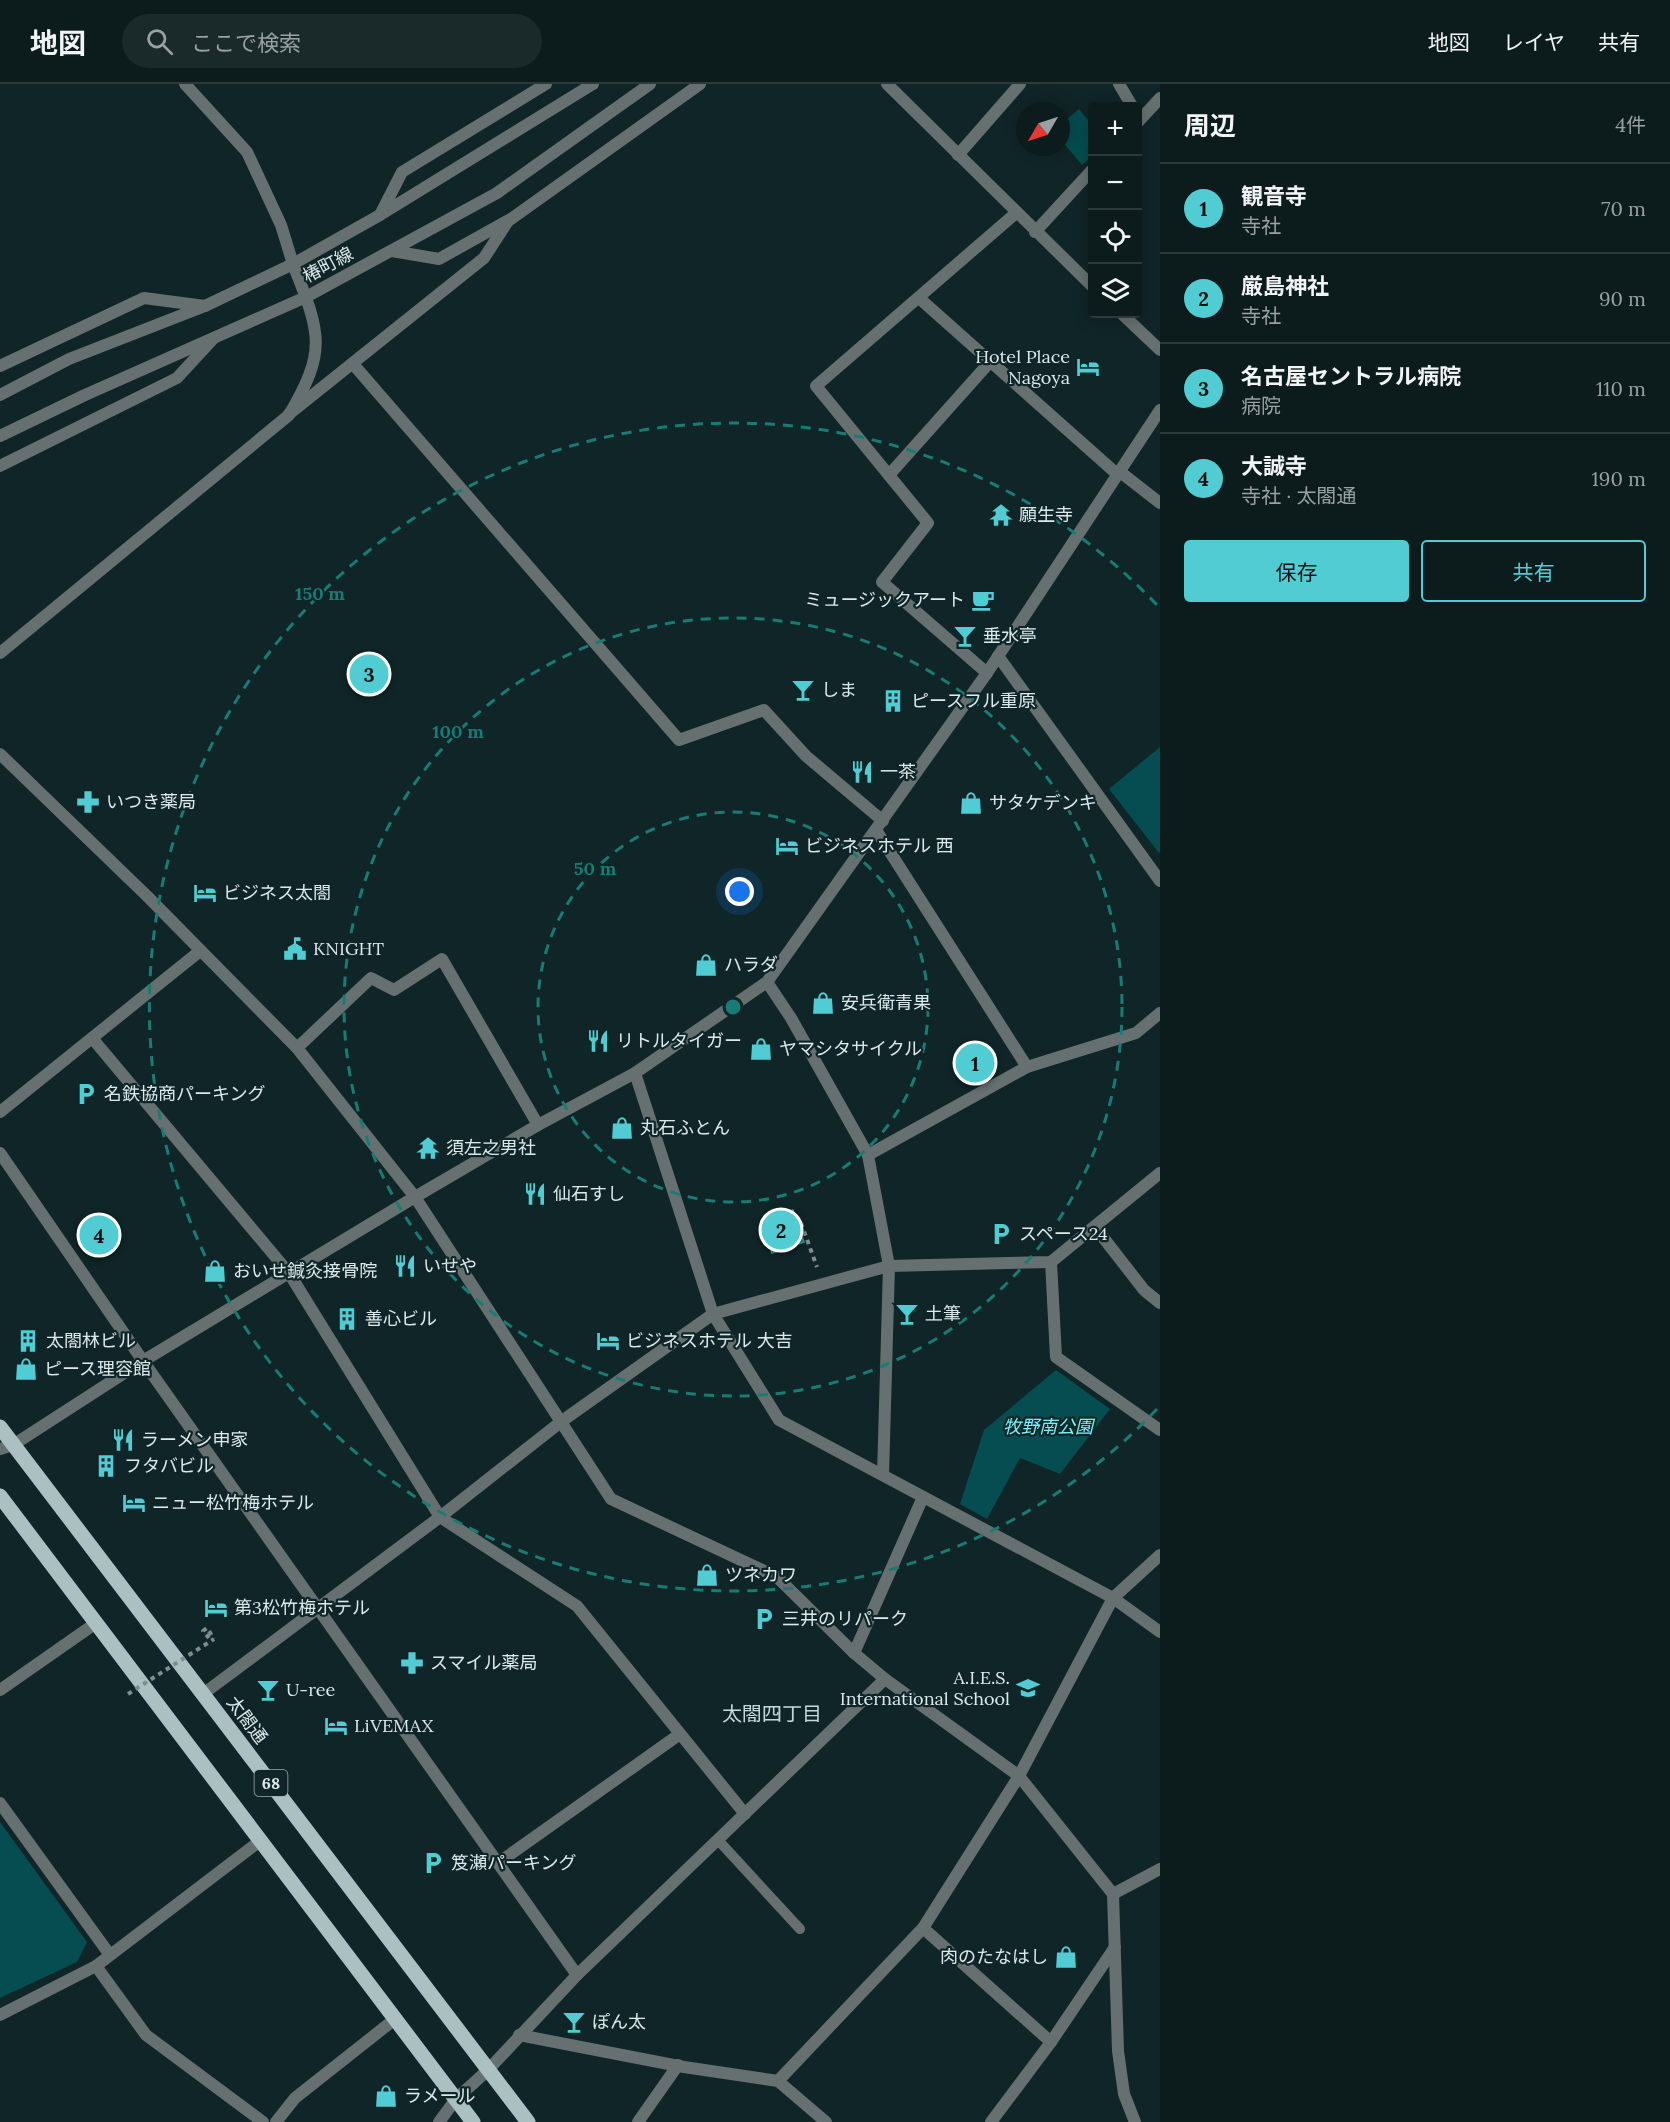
<!DOCTYPE html>
<html lang="ja">
<head>
<meta charset="utf-8">
<style>
  body { margin:0; font-family:Lora,"Noto Sans JP",serif; background:#1a292a; color:#f1f3f6 }
  .controls { position:absolute; right:18px; top:18px; display:grid; overflow:hidden; border-radius:6px; box-shadow:0 3px 15px #0003 }
  .controls button { width:54px; height:54px; display:grid; place-items:center; padding:0; border:0; border-bottom:2px solid #2c3a3b; background:#0c1c1d; color:#f1f3f6; font:30px sans-serif }
  .compass { position:absolute; left:1016px; top:18px; width:54px; height:54px; border-radius:50%; background:#0c1c1d; box-shadow:0 3px 15px #0003; rotate:231deg }
  .you { position:absolute; left:740px; top:808px; width:21px; height:21px; margin:-15px; border:4px solid #fff; border-radius:50%; background:#1a73e8; box-shadow:0 0 0 9px #1a73e833 }
  .badge { display:grid; place-items:center; width:39px; height:39px; border-radius:50%; background:#51ccd3; color:#111; font-size:20px; font-weight:700 }
  .pin { position:absolute; translate:-50% -50%; border:3px solid #fff; box-shadow:0 2px 6px #0006 }
  .list { margin:0; padding:0; list-style:none }
  h2 { display:flex; justify-content:space-between; align-items:center; height:78px; margin:0; padding:0 24px; font-size:26px }
  h2 small { font-size:20px; font-weight:400; color:#9aa1a4 }
  .list li { display:grid; grid-template-columns:39px 1fr auto; gap:18px; align-items:center; box-sizing:border-box; height:90px; padding:0 24px; border-top:2px solid #2c3a3b }
  .list b { display:block; font-size:22px; white-space:nowrap }
  .list p { margin:0; font-size:20px; white-space:nowrap; color:#9aa1a4 }
  .list em { font-size:20px; font-style:normal; color:#9aa1a4 }
  .actions { display:flex; gap:12px; padding:18px 24px }
  .actions a { flex:1; padding:14px 0; border:2px solid #51ccd3; border-radius:6px; text-align:center; font-size:21px; color:#51ccd3 }
  .actions .main { background:#51ccd3; color:#111 }
  .icon { flex:none; width:33px; height:33px; fill:none; stroke:currentColor; stroke-width:2; stroke-linecap:round; stroke-linejoin:round }
  .map { position:relative; flex:none; width:1160px; height:2038px; overflow:hidden }
  header { display:flex; align-items:center; gap:36px; box-sizing:border-box; height:84px; padding:0 30px; background:#0c1c1d; border-bottom:2px solid #2c3a3b }
  header strong { font-size:28px }
  nav { display:flex; gap:33px; margin-inline-start:auto; font-size:21px }
  .search { width:420px; height:54px; background:#1a292a; display:flex; align-items:center; gap:15px; box-sizing:border-box; padding:0 21px; border-radius:33px; color:#9aa1a4; font-size:22px }
  main { display:flex }
  aside { flex:1; background:#0c1c1d }
  .map>svg:first-child { display:block }
  .green { fill:#054d50 }
  .water { fill:#0e7c81; stroke:#4c9da0; stroke-width:1.5 }
  .lines { fill:none; stroke-linecap:round; stroke-linejoin:round }
  .path { stroke:#7d8e8f; stroke-width:4; stroke-dasharray:4.5 4.5; stroke-linecap:butt }
  .service { stroke:#667070; stroke-width:10 }
  .minor { stroke:#667070; stroke-width:12 }
  .tertiary { stroke:#667070; stroke-width:12 }
  .primary { stroke:#aac0c1; stroke-width:15 }
  .path-bridge { stroke:#7d8e8f; stroke-width:4; stroke-dasharray:4.5 4.5; stroke-linecap:butt }
  .ring { fill:none; stroke:#197c74; stroke-width:3; stroke-dasharray:10 8 }
  .labels { text-anchor:middle; stroke-width:4.5; stroke-linejoin:round; paint-order:stroke }
  .shield { fill:#102527; stroke:#9faeb0; stroke-width:1.5 }
  .shield-label { font-size:16px; font-weight:bold; fill:#dce9ea }
  .street-label { font-size:18px; fill:#dce9ea; stroke:#102527 }
  .poi-label { font-size:18px; fill:#dce9ea; stroke:#102527; text-anchor:start }
  .park-label { font-size:18px; font-style:italic; fill:#76f3fa; stroke:#102527 }
  .neighbourhood-label { font-size:20px; fill:#c1dbdd; stroke:#102527 }
  .centre { fill:#197c74; stroke:#102527; stroke-width:3 }
  .ring-label { font-size:18px; text-anchor:middle; font-weight:bold; fill:#197c74; stroke:#102527; stroke-width:4.5; stroke-linejoin:round; paint-order:stroke }
</style>
</head>
<body>
<header>
<strong>地図</strong>
<div class="search"><svg class="icon" aria-label="search" viewBox="0 0 24 24"><circle cx="10" cy="10" r="6"/><path d="M15 15l6 6"/></svg>ここで検索</div>
<nav><a>地図</a><a>レイヤ</a><a>共有</a></nav>
</header>
<main>
<div class="map">
<svg width="1160" height="2038" viewBox="0 0 1160 2038">
  <rect width="100%" height="100%" fill="#102527"/>
  <g class="green">
    <path d="M 1079,25 L 1092,41 L 1092,72 L 1082,81 L 1061,56 L 1061,40 Z"/>
    <path d="M 1160,663 L 1160,768 L 1159,769 L 1109,705 Z"/>
    <path d="M 1056,1286 L 1110,1325 L 1060,1390 L 1020,1374 L 987,1435 L 960,1420 L 984,1346 Z"/>
    <path d="M 0,1738 L 87,1858 L 77,1878 L 0,1914 Z"/>
  </g>
  <path class="water" d="M 793,1126 L 804,1158 L 772,1169 L 761,1137 Z"/>
  <g class="lines">
    <g class="path">
      <path d="M 801,1139 L 817,1183"/>
      <path d="M 209,1554 L 203,1547 L 207,1544 L 214,1555"/>
    </g>
    <path class="service" d="M 718,1756 L 800,1845"/>
    <g class="minor">
      <path d="M 185,0 L 247,68 L 281,141 L 293,180"/>
      <path d="M 1119,0 L 1132,22"/>
      <path d="M 1138,38 L 1160,14"/>
      <path d="M 958,71 L 1020,0"/>
      <path d="M 380,131 L 402,88 L 546,0"/>
      <path d="M 1035,148 L 1092,86"/>
      <path d="M 392,167 L 439,175 L 507,137"/>
      <path d="M 919,214 L 1117,390"/>
      <path d="M 353,280 L 679,656 L 764,626 L 806,672 L 883,737"/>
      <path d="M 0,282 L 144,214 L 205,222"/>
      <path d="M 289,330 L 484,174 L 508,137 L 700,0"/>
      <path d="M 0,382 L 177,294 L 213,255"/>
      <path d="M 1119,387 L 1160,419"/>
      <path d="M 889,391 L 989,279"/>
      <path d="M 998,572 L 1160,797"/>
      <path d="M 987,589 L 882,498 L 928,439 L 816,302 L 1016,129"/>
      <path d="M 0,670 L 147,812 L 297,964 L 415,1113 L 611,1415 L 777,1493 L 854,1569 L 885,1595 L 1019,1692 L 1113,1810 L 1118,1967 L 1124,2010 L 1135,2038"/>
      <path d="M 876,746 L 1027,983"/>
      <path d="M 767,898 L 791,934 L 868,1071 L 889,1182 L 883,1391"/>
      <path d="M 92,954 L 289,1189 L 440,1433 L 577,1522 L 745,1730"/>
      <path d="M 297,964 L 371,894 L 394,906 L 442,875 L 538,1041"/>
      <path d="M 635,989 L 713,1230 L 779,1336 L 1113,1514 L 1160,1548"/>
      <path d="M 0,1028 L 200,867"/>
      <path d="M 0,1069 L 143,1277 L 577,1891"/>
      <path d="M 868,1071 L 1027,983 L 1136,949 L 1160,929"/>
      <path d="M 1095,1143 L 1144,1206 L 1160,1219"/>
      <path d="M 1051,1178 L 1056,1273 L 1160,1346"/>
      <path d="M 854,1569 L 923,1413"/>
      <path d="M 0,1606 L 96,1539"/>
      <path d="M 203,1610 L 440,1433 L 562,1337 L 713,1230 L 889,1182 L 1051,1178 L 1160,1089"/>
      <path d="M 0,1719 L 110,1871"/>
      <path d="M 498,1779 L 680,1650"/>
      <path d="M 1113,1810 L 1160,1785"/>
      <path d="M 923,1844 L 1051,1958"/>
      <path d="M 96,1882 L 146,1951 L 263,2038"/>
      <path d="M 0,1931 L 96,1882 L 260,1757"/>
      <path d="M 519,1951 L 684,1983 L 778,1997 L 826,2038"/>
      <path d="M 488,1986 L 577,1891 L 885,1595"/>
      <path d="M 778,1997 L 923,1844 L 1019,1692 L 1113,1514 L 1160,1471"/>
      <path d="M 276,2038 L 295,2014 L 395,1935"/>
      <path d="M 638,2038 L 678,1981"/>
      <path d="M 991,2038 L 1051,1958 L 1115,1863"/>
    </g>
    <g class="tertiary">
      <path d="M 887,0 L 1092,202"/>
      <path d="M 1122,230 L 1160,266"/>
      <path d="M 0,311 L 69,275 L 205,222 L 293,180 L 380,131 L 593,0"/>
      <path d="M 0,352 L 85,311 L 306,213 L 497,109 L 650,0"/>
      <path d="M 0,569 L 289,331 C 328,265 320,249 293,180"/>
      <path d="M 0,1365 L 13,1361 L 143,1277 L 415,1113 L 538,1041 L 635,989 L 767,898 L 987,589 L 1160,326"/>
      <path d="M 439,2038 L 456,2015 L 488,1986"/>
    </g>
    <g class="primary">
      <path d="M 0,1343 L 528,2038"/>
      <path d="M 0,1412 L 473,2038"/>
    </g>
    <path class="path-bridge" d="M 128,1610 L 214,1555"/>
  </g>
  <g class="ring">
    <circle cx="733" cy="923" r="195"/>
    <circle cx="733" cy="923" r="389"/>
    <path d="M1157 1325A584 584 0 1 1 1157 521"/>
  </g>
  <defs>
    <g id="hotel-bare" transform="scale(1.8)"><path d="M-6-4.5h1.5V1H6V5H4.5V3h-9V5H-6ZM-4 0a1.8 1.8 0 1 1 3.6 0ZM.5 0V-2.5h3Q6-2.5 6 0Z" fill="#51ccd3" stroke="#102527" stroke-width="2.5" paint-order="stroke"/></g>
    <g id="temple-bare" transform="scale(1.8)"><path d="M0-6L5-2H3V0L6.5 2.5H4V6H1.5V3h-3V6H-4V2.5H-6.5L-3 0V-2H-5Z" fill="#51ccd3" stroke="#102527" stroke-width="2.5" paint-order="stroke"/></g>
    <g id="cafe-bare" transform="scale(1.8)"><path d="M-5.5-4.5H6V0H3Q3 3.5 0 3.5H-2.5Q-5.5 3.5-5.5 0ZM3-3.2v2h1.7v-2ZM-6 4.5H4V6H-6Z" fill="#51ccd3" stroke="#102527" stroke-width="2.5" paint-order="stroke"/></g>
    <g id="bar-bare" transform="scale(1.8)"><path d="M-6-5H6L.8 .8V4.5H3.5V6h-7V4.5H-.8V.8Z" fill="#51ccd3" stroke="#102527" stroke-width="2.5" paint-order="stroke"/></g>
    <g id="building-bare" transform="scale(1.8)"><path d="M-4-6H4V6H1V3H-1V6H-4ZM-2.5-4.3h1.7v1.8h-1.7ZM.8-4.3h1.7v1.8H.8ZM-2.5-1h1.7V.8h-1.7ZM.8-1h1.7V.8H.8Z" fill="#51ccd3" stroke="#102527" stroke-width="2.5" paint-order="stroke"/></g>
    <g id="restaurant-bare" transform="scale(1.8)"><path d="M-5-6h1v4h1v-4h1v4h1v-4h1v5L-1.5 .5V6h-2V.5L-5-1ZM5-6V6H3V1.5H1.5Q1.5-4 5-6Z" fill="#51ccd3" stroke="#102527" stroke-width="2.5" paint-order="stroke"/></g>
    <g id="pharmacy-bare" transform="scale(1.8)"><path d="M-2-6h4v4h4v4h-4v4h-4v-4h-4v-4h4Z" fill="#51ccd3" stroke="#102527" stroke-width="2.5" paint-order="stroke"/></g>
    <g id="shop-bare" transform="scale(1.8)"><path d="M-5-2.5h2.3a2.7 3.5 0 0 1 5.4 0H5L5.5 6h-11ZM-1.5-2.5h3a1.5 2.3 0 0 0-3 0Z" fill="#51ccd3" stroke="#102527" stroke-width="2.5" paint-order="stroke"/></g>
    <g id="civic-bare" transform="scale(1.8)"><path d="M-.6-6.5H3V-4.5H.6V-3L4-1V1h2V6H-6V1h2V-1L-.6-3ZM-1.2 2.5V6h2.4V2.5Z" fill="#51ccd3" stroke="#102527" stroke-width="2.5" paint-order="stroke"/></g>
    <g id="parking-bare" transform="scale(1.8)"><path d="M-3.5-5.5H1a3.5 3.5 0 0 1 0 7H-1V5.5H-3.5ZM-1-3.4V-.6H.8a1.4 1.4 0 0 0 0-2.8Z" fill="#51ccd3" stroke="#102527" stroke-width="2.5" paint-order="stroke"/></g>
    <g id="school-bare" transform="scale(1.8)"><path d="M0-5L7-2L0 1L-7-2ZM-4 1L0 2.5L4 1V4Q0 6-4 4Z" fill="#51ccd3" stroke="#102527" stroke-width="2.5" paint-order="stroke"/></g>
  </defs>
  <g fill-rule="evenodd">
    <use href="#hotel-bare" x="1088" y="283"/>
    <use href="#temple-bare" x="1001" y="431"/>
    <use href="#cafe-bare" x="983" y="516"/>
    <use href="#bar-bare" x="965" y="552"/>
    <use href="#bar-bare" x="803" y="606"/>
    <use href="#building-bare" x="893" y="617"/>
    <use href="#restaurant-bare" x="862" y="688"/>
    <use href="#pharmacy-bare" x="88" y="718"/>
    <use href="#shop-bare" x="971" y="719"/>
    <use href="#hotel-bare" x="787" y="762"/>
    <use href="#hotel-bare" x="205" y="809"/>
    <use href="#civic-bare" x="295" y="865"/>
    <use href="#shop-bare" x="706" y="881"/>
    <use href="#shop-bare" x="823" y="919"/>
    <use href="#restaurant-bare" x="598" y="957"/>
    <use href="#shop-bare" x="761" y="965"/>
    <use href="#parking-bare" x="86" y="1010"/>
    <use href="#shop-bare" x="622" y="1044"/>
    <use href="#temple-bare" x="428" y="1064"/>
    <use href="#restaurant-bare" x="535" y="1110"/>
    <use href="#parking-bare" x="1001" y="1150"/>
    <use href="#restaurant-bare" x="405" y="1182"/>
    <use href="#shop-bare" x="215" y="1187"/>
    <use href="#bar-bare" x="907" y="1230"/>
    <use href="#building-bare" x="347" y="1235"/>
    <use href="#building-bare" x="28" y="1257"/>
    <use href="#hotel-bare" x="608" y="1257"/>
    <use href="#shop-bare" x="26" y="1285"/>
    <use href="#restaurant-bare" x="123" y="1356"/>
    <use href="#building-bare" x="106" y="1382"/>
    <use href="#hotel-bare" x="134" y="1419"/>
    <use href="#shop-bare" x="707" y="1491"/>
    <use href="#hotel-bare" x="216" y="1524"/>
    <use href="#parking-bare" x="764" y="1535"/>
    <use href="#pharmacy-bare" x="412" y="1579"/>
    <use href="#school-bare" x="1028" y="1604"/>
    <use href="#bar-bare" x="268" y="1606"/>
    <use href="#hotel-bare" x="336" y="1642"/>
    <use href="#parking-bare" x="433" y="1779"/>
    <use href="#shop-bare" x="1066" y="1873"/>
    <use href="#bar-bare" x="574" y="1938"/>
    <use href="#shop-bare" x="386" y="2012"/>
  </g>
  <g class="labels">
    <rect class="shield" x="254.5" y="1686" width="33" height="26" rx="4.5"/>
    <g class="shield-label">
      <text x="271" y="1705">68</text>
    </g>
    <g class="street-label">
      <text transform="translate(328 181) rotate(-28)" y="6">椿町線</text>
      <text transform="translate(247 1636) rotate(53)" y="6">太閤通</text>
    </g>
    <g class="poi-label">
      <text x="1070" y="279" text-anchor="end">Hotel Place<tspan x="1070" dy="21">Nagoya</tspan></text>
      <text x="1019" y="437">願生寺</text>
      <text x="965" y="522" text-anchor="end">ミュージックアート</text>
      <text x="983" y="558">垂水亭</text>
      <text x="821" y="612">しま</text>
      <text x="911" y="623">ピースフル重原</text>
      <text x="880" y="694">一茶</text>
      <text x="106" y="724">いつき薬局</text>
      <text x="989" y="725">サタケデンキ</text>
      <text x="805" y="768">ビジネスホテル 西</text>
      <text x="223" y="815">ビジネス太閤</text>
      <text x="313" y="871">KNIGHT</text>
      <text x="724" y="887">ハラダ</text>
      <text x="841" y="925">安兵衛青果</text>
      <text x="616" y="963">リトルタイガー</text>
      <text x="779" y="971">ヤマシタサイクル</text>
      <text x="104" y="1016">名鉄協商パーキング</text>
      <text x="640" y="1050">丸石ふとん</text>
      <text x="446" y="1070">須左之男社</text>
      <text x="553" y="1116">仙石すし</text>
      <text x="1019" y="1156">スペース24</text>
      <text x="423" y="1188">いせや</text>
      <text x="233" y="1193">おいせ鍼灸接骨院</text>
      <text x="925" y="1236">土筆</text>
      <text x="365" y="1241">善心ビル</text>
      <text x="46" y="1263">太閤林ビル</text>
      <text x="626" y="1263">ビジネスホテル 大吉</text>
      <text x="44" y="1291">ピース理容館</text>
      <text x="141" y="1362">ラーメン申家</text>
      <text x="124" y="1388">フタバビル</text>
      <text x="152" y="1425">ニュー松竹梅ホテル</text>
      <text x="725" y="1497">ツネカワ</text>
      <text x="234" y="1530">第3松竹梅ホテル</text>
      <text x="782" y="1541">三井のリパーク</text>
      <text x="430" y="1585">スマイル薬局</text>
      <text x="1010" y="1600" text-anchor="end">A.I.E.S.<tspan x="1010" dy="21">International School</tspan></text>
      <text x="286" y="1612">U-ree</text>
      <text x="354" y="1648">LiVEMAX</text>
      <text x="451" y="1785">笈瀬パーキング</text>
      <text x="1048" y="1879" text-anchor="end">肉のたなはし</text>
      <text x="592" y="1944">ぽん太</text>
      <text x="404" y="2018">ラメール</text>
    </g>
    <g class="park-label">
      <text x="1048" y="1349">牧野南公園</text>
    </g>
    <g class="neighbourhood-label">
      <text x="772" y="1637">太閤四丁目</text>
    </g>
  </g>
  <circle cx="733" cy="923" r="9" class="centre"/>
  <g class="ring-label">
    <text x="320" y="516">150 m</text>
    <text x="458" y="654">100 m</text>
    <text x="595" y="791">50 m</text>
  </g>
</svg>
<div class="controls">
<button>+</button>
<button>−</button>
<button><svg class="icon" aria-label="locate" viewBox="0 0 24 24"><circle cx="12" cy="12" r="6"/><path d="M12 2v4M12 18v4M2 12h4M18 12h4"/></svg></button>
<button><svg class="icon" aria-label="layers" viewBox="0 0 24 24"><path d="M12 4l9 5-9 5-9-5zM3 14l9 5 9-5"/></svg></button>
</div>
<svg class="compass" viewBox="-18 -18 36 36"><path d="M0-13l5 13h-10z" fill="#e53935"/><path d="M0 13l5-13h-10z" fill="#9aa1a4"/></svg>
<div class="you"></div>
<div class="pin badge" style="left:975px;top:979px">1</div>
<div class="pin badge" style="left:781px;top:1146px">2</div>
<div class="pin badge" style="left:369px;top:590px">3</div>
<div class="pin badge" style="left:99px;top:1151px">4</div>
</div>
<aside>
<h2>周辺<small>4件</small></h2>
<ul class="list">
<li><span class="badge">1</span><div><b>観音寺</b><p>寺社</p></div><em>70 m</em></li>
<li><span class="badge">2</span><div><b>厳島神社</b><p>寺社</p></div><em>90 m</em></li>
<li><span class="badge">3</span><div><b>名古屋セントラル病院</b><p>病院</p></div><em>110 m</em></li>
<li><span class="badge">4</span><div><b>大誠寺</b><p>寺社 · 太閤通</p></div><em>190 m</em></li>
</ul>
<div class="actions"><a class="main">保存</a><a>共有</a></div>
</aside>
</main>
</body>
</html>
